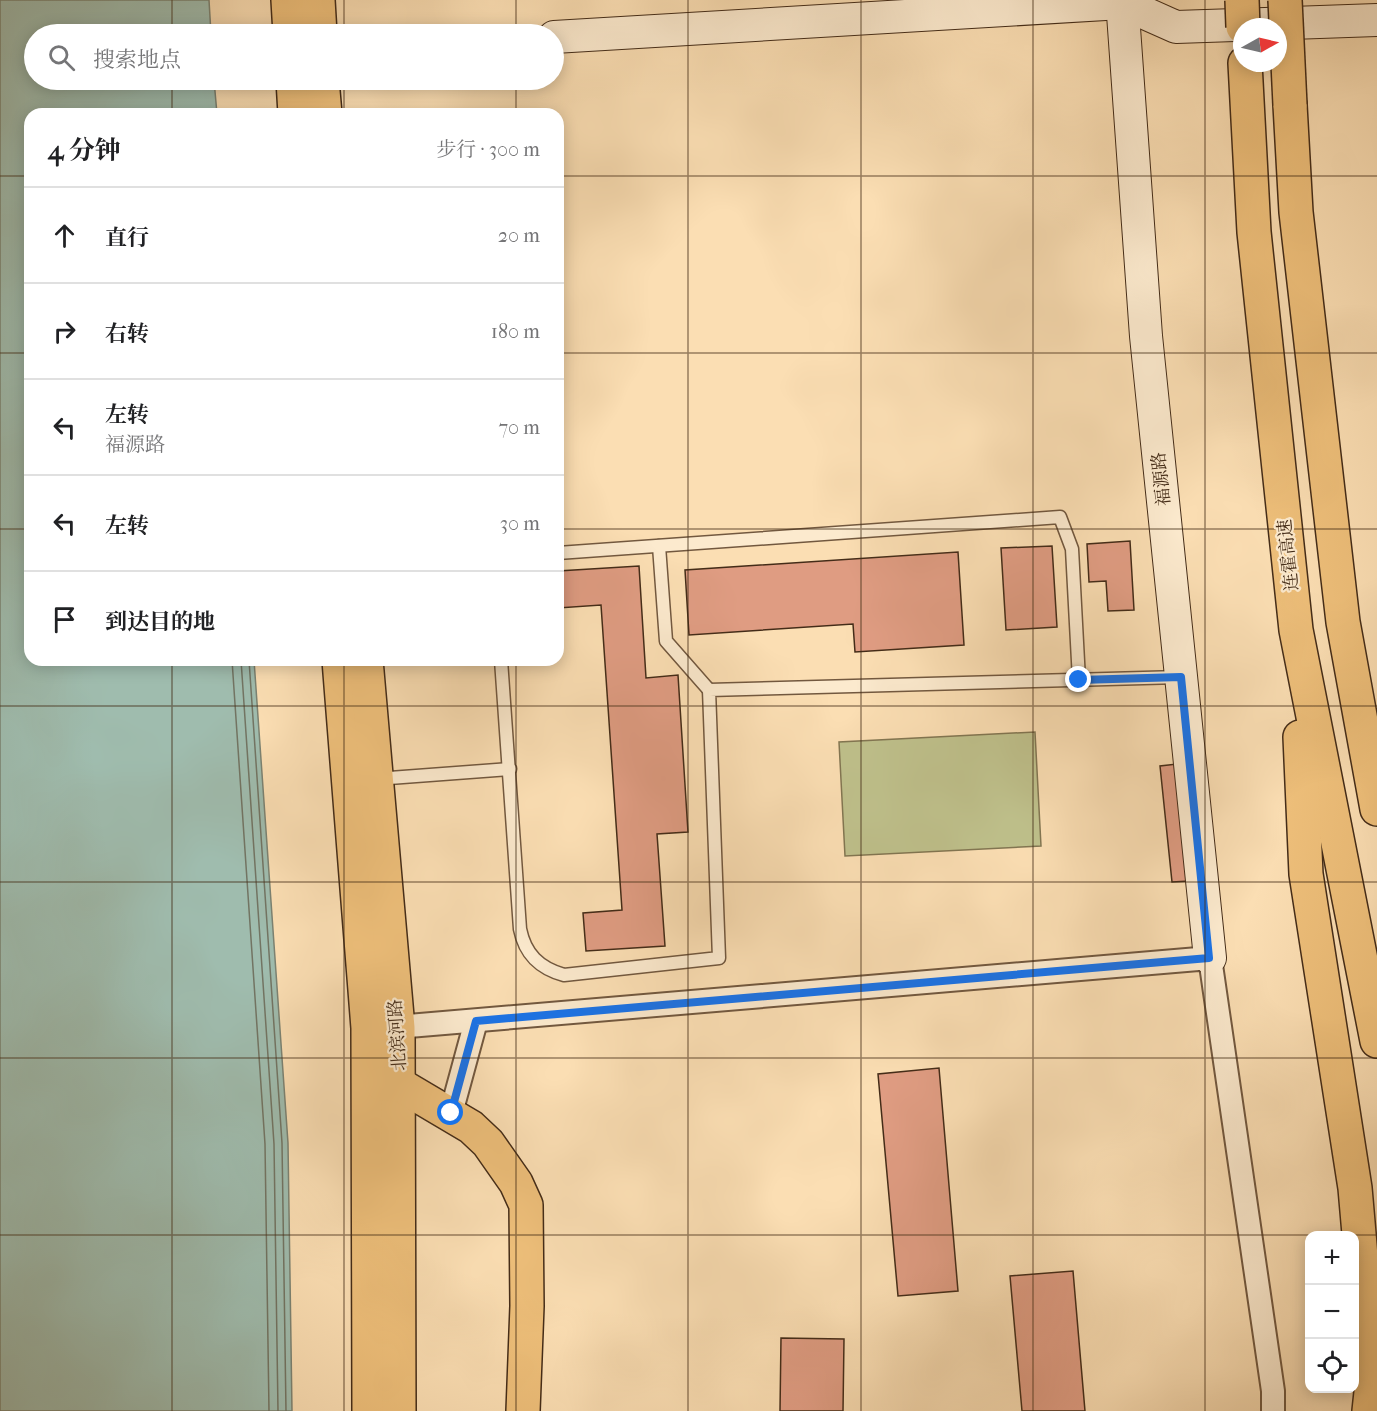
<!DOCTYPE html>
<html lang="zh">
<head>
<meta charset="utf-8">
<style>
  body { margin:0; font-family:"IM FELL French Canon","Noto Serif SC",serif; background:#f2f2f2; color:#202124 }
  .controls { position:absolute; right:18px; bottom:18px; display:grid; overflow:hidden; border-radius:12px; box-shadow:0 3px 15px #0003 }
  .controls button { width:54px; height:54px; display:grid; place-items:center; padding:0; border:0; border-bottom:2px solid #e0e0e0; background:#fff; color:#202124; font:30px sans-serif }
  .compass { position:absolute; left:1233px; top:18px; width:54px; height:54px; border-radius:50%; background:#fff; box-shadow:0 3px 15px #0003; rotate:82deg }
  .stop { position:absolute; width:18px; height:18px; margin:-14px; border:4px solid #1a73e8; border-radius:50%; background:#fff }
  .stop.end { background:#1a73e8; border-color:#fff; box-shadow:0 2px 6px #0008 }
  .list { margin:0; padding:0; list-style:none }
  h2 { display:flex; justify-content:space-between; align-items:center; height:78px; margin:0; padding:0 24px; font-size:26px }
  h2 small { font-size:20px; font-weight:400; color:#757577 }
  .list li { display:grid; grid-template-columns:39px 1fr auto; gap:18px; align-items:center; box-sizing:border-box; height:96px; padding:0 24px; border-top:2px solid #e0e0e0 }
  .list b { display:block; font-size:22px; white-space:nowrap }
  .list p { margin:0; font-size:20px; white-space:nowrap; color:#757577 }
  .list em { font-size:20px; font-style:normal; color:#757577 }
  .icon { flex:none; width:33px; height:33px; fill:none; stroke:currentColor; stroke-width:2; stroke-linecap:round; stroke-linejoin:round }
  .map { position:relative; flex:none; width:1377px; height:1411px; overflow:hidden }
  .search { position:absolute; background:#fff; box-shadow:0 3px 15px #0003; left:24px; top:24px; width:540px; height:66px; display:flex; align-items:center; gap:15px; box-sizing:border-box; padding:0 21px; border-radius:33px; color:#757577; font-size:22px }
  .panel { position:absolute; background:#fff; box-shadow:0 3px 15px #0003; left:24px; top:108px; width:540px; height:558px; border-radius:18px }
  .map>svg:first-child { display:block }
  .green { fill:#bfc18c; stroke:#827652; stroke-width:1.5 }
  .water { fill:#9fbcae; stroke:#7b8272; stroke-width:1.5 }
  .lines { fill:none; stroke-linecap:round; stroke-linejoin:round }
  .shore { stroke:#727463; stroke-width:1.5 }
  .building { fill:#df9c82; stroke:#442c18; stroke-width:1.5 }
  .lane-casing { stroke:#72583f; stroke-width:15 }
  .street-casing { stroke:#72583f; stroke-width:26 }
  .secondary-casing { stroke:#442c18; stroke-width:34 }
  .highway-casing { stroke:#442c18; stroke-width:36 }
  .lane { stroke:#fceace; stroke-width:12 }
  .street { stroke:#fceace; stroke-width:22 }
  .secondary { stroke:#fceace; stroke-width:32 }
  .highway { stroke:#eebf7a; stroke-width:33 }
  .highway-bridge-casing { stroke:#442c18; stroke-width:36; stroke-linecap:butt }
  .highway-bridge { stroke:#eebf7a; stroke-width:33 }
  .route { stroke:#1a73e8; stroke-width:8 }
  .grid { fill:none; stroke:#442c18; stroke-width:1.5; stroke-opacity:0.55 }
  .labels { text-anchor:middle; stroke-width:4.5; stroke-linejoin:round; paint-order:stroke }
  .street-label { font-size:18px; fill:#442c18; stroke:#fceace }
</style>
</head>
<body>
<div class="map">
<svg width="1377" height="1411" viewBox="0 0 1377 1411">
  <rect width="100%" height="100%" fill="#fbdeb3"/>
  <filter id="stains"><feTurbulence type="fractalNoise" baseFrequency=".00333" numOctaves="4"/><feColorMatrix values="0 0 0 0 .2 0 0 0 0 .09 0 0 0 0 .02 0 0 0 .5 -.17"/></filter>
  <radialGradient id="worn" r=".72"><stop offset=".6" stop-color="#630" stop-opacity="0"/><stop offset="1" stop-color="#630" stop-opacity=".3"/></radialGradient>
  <path class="green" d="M 1035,732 L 1041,846 L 845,856 L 839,742 Z"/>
  <path class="water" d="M 0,0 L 209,0 L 211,34 L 34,34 L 34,80 L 214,80 L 217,114 L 30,114 L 30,660 L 254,660 L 288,1143 L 292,1411 L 0,1411 Z"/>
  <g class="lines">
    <g class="shore">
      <path d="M 232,660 L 265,1144 L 269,1411"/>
      <path d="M 241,660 L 274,1144 L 278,1411"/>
      <path d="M 249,660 L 282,1143 L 286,1411"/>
    </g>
  </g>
  <g class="building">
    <path d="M 1130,541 L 1134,610 L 1108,611 L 1106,581 L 1089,582 L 1087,544 Z"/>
    <path d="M 1052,546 L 1057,627 L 1006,630 L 1001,548 Z"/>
    <path d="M 958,552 L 964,645 L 855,652 L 853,624 L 689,635 L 685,570 Z"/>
    <path d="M 639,566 L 646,678 L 678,675 L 688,832 L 657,834 L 665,946 L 586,951 L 583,913 L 622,910 L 601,605 L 558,608 L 558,571 Z"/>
    <path d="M 1177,764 L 1190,881 L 1172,882 L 1160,766 Z"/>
    <path d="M 939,1068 L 958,1291 L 898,1296 L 878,1074 Z"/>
    <path d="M 1073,1271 L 1085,1411 L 1022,1411 L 1010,1276 Z"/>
    <path d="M 781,1338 L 844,1339 L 843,1411 L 780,1411 Z"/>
  </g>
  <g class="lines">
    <g class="lane-casing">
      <g id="lane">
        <path d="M 659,546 L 666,641 L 709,690"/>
        <path d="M 558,553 L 1060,517 L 1072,549 L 1079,680"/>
        <path d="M 501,660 L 520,929 C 525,954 539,968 564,975 L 719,958 L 709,690 L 1180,677"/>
        <path d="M 376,779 L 510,769"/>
      </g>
    </g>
    <g class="street-casing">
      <g id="street">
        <path d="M 385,1028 L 1210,958 L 1273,1391 L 1273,1411"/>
        <path d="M 451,1113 L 476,1021"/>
      </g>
    </g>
    <g class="secondary-casing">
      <g id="secondary">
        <path d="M 1122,0 L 1146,336 L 1210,958"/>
        <path d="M 1127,0 L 1122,3 L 1176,27 L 1377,20"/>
        <path d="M 554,37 L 1122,3"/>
      </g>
    </g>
    <g class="highway-casing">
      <g id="highway">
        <path d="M 288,0 L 290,34"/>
        <path d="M 318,0 L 320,34"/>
        <path d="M 1245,63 L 1254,232 L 1296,630 L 1377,1041"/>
        <path d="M 293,80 L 295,114"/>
        <path d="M 322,80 L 325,114"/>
        <path d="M 1290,105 L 1296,212 L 1343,622 L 1377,809"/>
        <path d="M 339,660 L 368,1028 L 369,1411"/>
        <path d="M 366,660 L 398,1028 L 399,1411"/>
        <path d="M 1300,737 L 1306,874 L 1355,1188 L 1372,1383 L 1369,1411"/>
        <path d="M 382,1084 L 400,1085 L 471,1127 L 488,1143 L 516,1183 L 526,1205 L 527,1306 L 523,1411"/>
      </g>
    </g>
    <use href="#lane" class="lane"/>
    <use href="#street" class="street"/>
    <use href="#secondary" class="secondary"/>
    <use href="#highway" class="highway"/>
    <g class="highway-bridge-casing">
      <g id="highway-bridge">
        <path d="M 1242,0 L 1243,27"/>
        <path d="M 1285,0 L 1290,105"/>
      </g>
    </g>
    <use href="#highway-bridge" class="highway-bridge"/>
  </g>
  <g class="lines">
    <path class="route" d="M 451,1113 L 476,1021 L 1209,958 L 1181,677 L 1079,680"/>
  </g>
  <path class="grid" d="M 172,0 L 172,34M 344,0 L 344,34M 516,0 L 516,34M 688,0 L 688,1411M 861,0 L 861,1411M 1033,0 L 1033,1411M 1205,0 L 1205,1411M 172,80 L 172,114M 344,80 L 344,114M 516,80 L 516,114M 0,176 L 30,176M 558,176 L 1377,176M 0,353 L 30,353M 558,353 L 1377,353M 0,529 L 30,529M 558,529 L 1377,529M 172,660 L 172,1411M 344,660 L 344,1411M 516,660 L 516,1411M 0,706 L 1377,706M 0,882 L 1377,882M 0,1058 L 1377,1058M 0,1235 L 1377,1235"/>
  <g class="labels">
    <g class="street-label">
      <text transform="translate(1161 479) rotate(-96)" y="6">福源路</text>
      <text transform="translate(1288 555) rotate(-96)" y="6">连霍高速</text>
      <text transform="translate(397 1035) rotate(-94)" y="6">北滨河路</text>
    </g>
  </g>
  <rect width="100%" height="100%" filter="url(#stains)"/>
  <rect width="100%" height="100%" fill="url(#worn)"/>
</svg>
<div class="controls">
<button>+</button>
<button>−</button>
<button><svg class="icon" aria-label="locate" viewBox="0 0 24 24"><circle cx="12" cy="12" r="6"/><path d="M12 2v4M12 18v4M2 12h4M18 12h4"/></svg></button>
</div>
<svg class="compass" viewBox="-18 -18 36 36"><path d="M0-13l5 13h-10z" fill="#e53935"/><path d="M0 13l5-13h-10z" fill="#757577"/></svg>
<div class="stop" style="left:451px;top:1113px"></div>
<div class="stop end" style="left:1079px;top:680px"></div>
<div class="search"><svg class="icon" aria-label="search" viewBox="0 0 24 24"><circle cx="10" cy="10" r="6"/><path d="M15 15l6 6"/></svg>搜索地点</div>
<section class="panel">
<h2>4 分钟<small>步行 · 300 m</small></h2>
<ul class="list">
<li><svg class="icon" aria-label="ahead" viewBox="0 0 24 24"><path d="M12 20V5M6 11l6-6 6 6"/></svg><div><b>直行</b></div><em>20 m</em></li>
<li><svg class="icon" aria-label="right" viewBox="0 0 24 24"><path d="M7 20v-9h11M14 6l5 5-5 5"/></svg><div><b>右转</b></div><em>180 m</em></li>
<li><svg class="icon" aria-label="left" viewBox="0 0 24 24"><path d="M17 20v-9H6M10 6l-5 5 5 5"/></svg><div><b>左转</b><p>福源路</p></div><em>70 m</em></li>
<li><svg class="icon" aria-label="left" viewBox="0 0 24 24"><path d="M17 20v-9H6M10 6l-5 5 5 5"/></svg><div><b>左转</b></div><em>30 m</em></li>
<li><svg class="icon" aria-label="arrive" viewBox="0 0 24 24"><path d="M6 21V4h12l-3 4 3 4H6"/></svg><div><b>到达目的地</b></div></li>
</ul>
</section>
</div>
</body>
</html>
